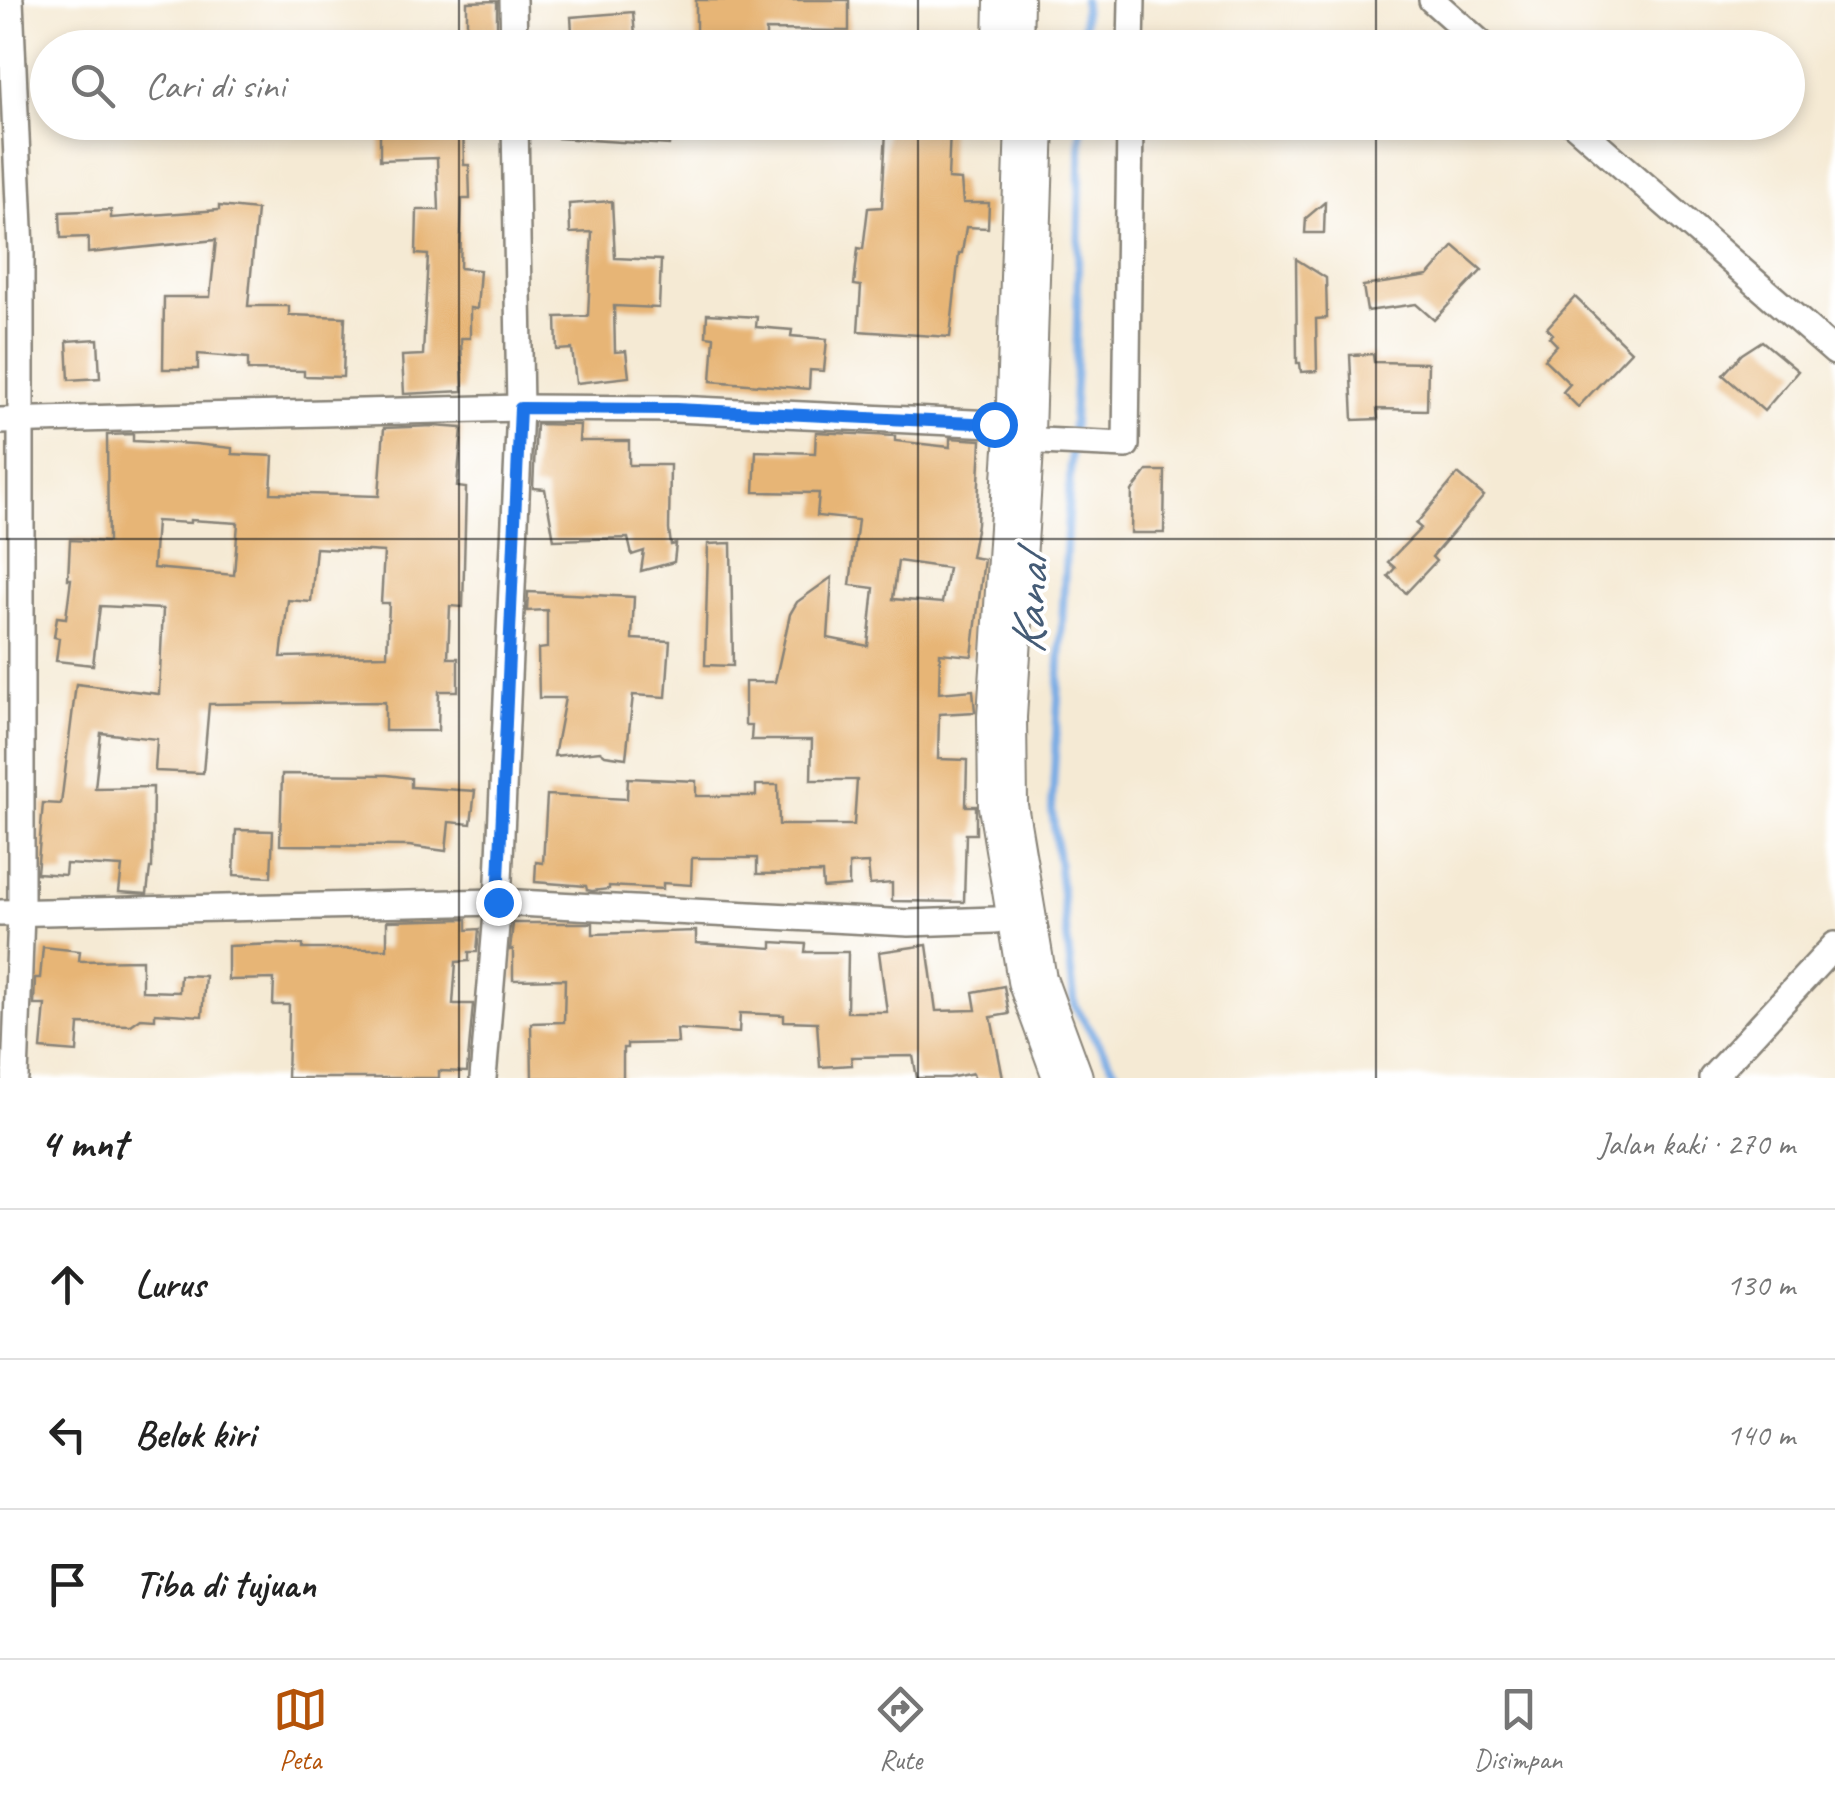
<!DOCTYPE html>
<html lang="id">
<head>
<meta charset="utf-8">
<style>
  body { margin:0; font-family:Caveat,sans-serif; background:#f6f6f6; color:#222 }
  .stop { position:absolute; width:30px; height:30px; margin:-22px; border:8px solid #1a73e8; border-radius:50%; background:#fff }
  .stop.end { background:#1a73e8; border-color:#fff; box-shadow:0 2px 10px #0008 }
  .list { margin:0; padding:0; list-style:none }
  h2 { display:flex; justify-content:space-between; align-items:center; height:130px; margin:0; padding:0 40px; font-size:42px }
  h2 small { font-size:32px; font-weight:400; color:#767676 }
  .list li { display:grid; grid-template-columns:65px 1fr auto; gap:30px; align-items:center; box-sizing:border-box; height:150px; padding:0 40px; border-top:2px solid #e0e0e0 }
  .list b { display:block; font-size:38px; white-space:nowrap }
  .list em { font-size:32px; font-style:normal; color:#767676 }
  .icon { flex:none; width:55px; height:55px; fill:none; stroke:currentColor; stroke-width:2; stroke-linecap:round; stroke-linejoin:round }
  .map { position:relative; flex:none; width:1835px; height:1078px; overflow:hidden }
  .search { position:absolute; background:#fff; box-shadow:0 5px 15px #0003; left:30px; right:30px; top:30px; height:110px; display:flex; align-items:center; gap:25px; box-sizing:border-box; padding:0 35px; border-radius:55px; color:#767676; font-size:38px }
  .sheet { height:580px; background:#fff }
  nav { display:flex; justify-content:space-around; align-items:center; box-sizing:border-box; height:140px; border-top:2px solid #e0e0e0; background:#fff; font-size:28px; color:#767676 }
  nav a { display:grid; justify-items:center; gap:5px }
  nav .on { color:#b45309 }
  .map>svg:first-child { display:block }
  .lines { fill:none; stroke-linecap:round; stroke-linejoin:round }
  .stream { stroke:#78abe4; stroke-width:8 }
  .building { fill:#e7b576; fill-rule:evenodd }
  .street-casing { stroke:#888378; stroke-width:30 }
  .highway-casing { stroke:#888378; stroke-width:52 }
  .street { stroke:#fff; stroke-width:25 }
  .highway { stroke:#fff; stroke-width:48 }
  .route { stroke:#1a73e8; stroke-width:12 }
  .grid { fill:none; stroke:#1c1c1c; stroke-width:2.5; stroke-opacity:0.55 }
  .labels { text-anchor:middle; stroke-width:8; stroke-linejoin:round; paint-order:stroke }
  .water-label { font-size:50px; font-style:italic; fill:#455c76; stroke:#fff }
</style>
</head>
<body>
<div class="map">
<svg width="1835" height="1078" viewBox="0 0 1835 1078">
  <rect width="100%" height="100%" fill="#fff"/>
  <filter id="ink" filterUnits="userSpaceOnUse"><feTurbulence type="fractalNoise" baseFrequency=".01" numOctaves="2"/><feDisplacementMap in="SourceGraphic" scale="20" xChannelSelector="R" yChannelSelector="G"/><feConvolveMatrix kernelMatrix="1 2 1 2 8 2 1 2 1" color-interpolation-filters="sRGB"/></filter>
  <filter id="wash" filterUnits="userSpaceOnUse"><feTurbulence type="fractalNoise" baseFrequency=".0048" numOctaves="4" result="noise"/><feDisplacementMap in="SourceGraphic" scale="40" xChannelSelector="R" yChannelSelector="G"/><feGaussianBlur stdDeviation="2.25" result="paint"/><feColorMatrix in="noise" values="0 0 0 0 0 0 0 0 0 0 0 0 0 0 0 0 0 1.4 0 .05"/><feComposite in="paint" operator="in"/></filter>
  <g filter="url(#wash)">
    <rect width="100%" height="100%" fill="#f5ead4"/>
    <g class="lines">
      <g class="stream">
        <path d="M 1083,48 L 1084,0"/>
        <path d="M 1081,122 L 1076,366 L 1052,809 L 1075,1006 L 1120,1078"/>
      </g>
    </g>
    <g id="blocks">
      <g class="building">
        <path d="M 696,0 L 849,0 L 849,31 L 766,30 L 766,48 L 696,48 Z"/>
        <path d="M 497,1 L 497,33 L 467,33 L 467,2 Z"/>
        <path d="M 633,12 L 636,48 L 573,48 L 571,17 Z"/>
        <path d="M 380,122 L 463,122 L 464,165 L 469,165 L 470,199 L 462,199 L 460,268 L 480,270 L 477,309 L 470,308 L 470,338 L 461,338 L 463,391 L 404,394 L 402,356 L 423,355 L 428,255 L 416,254 L 417,210 L 439,210 L 437,158 L 380,160 Z"/>
        <path d="M 558,122 L 672,122 L 669,145 L 558,138 Z"/>
        <path d="M 894,122 L 933,122 L 950,129 L 948,179 L 961,180 L 963,203 L 989,203 L 988,228 L 966,227 L 962,253 L 959,253 L 950,337 L 858,331 L 861,286 L 854,285 L 858,248 L 863,249 L 868,208 L 882,207 L 886,130 Z"/>
        <path d="M 612,201 L 615,258 L 661,260 L 659,308 L 614,306 L 615,352 L 626,351 L 629,377 L 576,383 L 572,349 L 557,350 L 556,317 L 588,316 L 592,232 L 570,233 L 569,204 Z"/>
        <path d="M 1325,202 L 1324,233 L 1305,233 L 1306,218 Z"/>
        <path d="M 219,206 L 257,210 L 248,306 L 289,306 L 289,315 L 345,317 L 343,377 L 304,376 L 304,371 L 248,370 L 248,358 L 198,354 L 198,369 L 163,369 L 164,297 L 210,297 L 216,240 L 88,253 L 88,237 L 61,238 L 60,212 L 111,210 L 111,218 L 219,210 Z"/>
        <path d="M 1454,246 L 1482,270 L 1434,320 L 1416,304 L 1367,311 L 1363,286 L 1428,276 Z"/>
        <path d="M 1296,259 L 1326,278 L 1327,318 L 1316,319 L 1317,371 L 1301,372 L 1300,363 L 1297,363 Z"/>
        <path d="M 1575,297 L 1631,351 L 1578,407 L 1563,392 L 1570,384 L 1544,359 L 1557,345 L 1549,337 L 1553,334 L 1547,328 Z"/>
        <path d="M 707,314 L 757,317 L 756,327 L 792,330 L 791,336 L 827,339 L 824,371 L 810,370 L 809,389 L 711,381 L 714,337 L 706,336 Z"/>
        <path d="M 98,339 L 100,378 L 69,380 L 67,341 Z"/>
        <path d="M 1762,341 L 1798,371 L 1764,411 L 1723,375 L 1742,354 Z"/>
        <path d="M 1373,354 L 1374,362 L 1428,363 L 1427,410 L 1377,409 L 1378,419 L 1353,420 L 1350,355 Z"/>
        <path d="M 536,424 L 580,425 L 579,441 L 629,441 L 629,465 L 670,465 L 669,530 L 671,545 L 676,544 L 674,562 L 641,571 L 644,551 L 632,555 L 628,538 L 554,540 L 545,489 L 533,488 Z"/>
        <path d="M 433,426 L 462,428 L 457,487 L 466,488 L 463,607 L 450,606 L 448,658 L 458,658 L 458,691 L 439,691 L 438,731 L 385,731 L 385,702 L 209,704 L 203,773 L 155,771 L 157,739 L 101,733 L 95,788 L 153,787 L 152,868 L 150,868 L 147,894 L 119,892 L 122,867 L 66,864 L 65,875 L 37,873 L 43,803 L 61,804 L 76,684 L 159,694 L 163,609 L 100,606 L 93,665 L 56,661 L 59,638 L 54,637 L 57,617 L 66,618 L 71,579 L 68,579 L 70,540 L 108,542 L 107,435 L 133,434 L 133,441 L 195,444 L 232,448 L 232,454 L 273,456 L 271,493 L 379,496 L 384,428 ZM 190,520 L 238,523 L 234,575 L 153,568 L 156,521 L 190,523 ZM 316,548 L 384,552 L 381,603 L 389,603 L 387,655 L 281,657 L 288,600 L 311,602 Z"/>
        <path d="M 816,432 L 895,436 L 895,441 L 950,447 L 950,438 L 981,440 L 977,524 L 971,557 L 984,559 L 972,656 L 940,653 L 939,693 L 973,690 L 975,712 L 939,714 L 938,759 L 967,760 L 966,806 L 976,806 L 976,834 L 966,834 L 964,902 L 892,901 L 892,883 L 870,885 L 868,863 L 849,864 L 849,886 L 823,888 L 822,873 L 757,874 L 757,858 L 692,858 L 691,885 L 663,883 L 663,889 L 609,886 L 609,889 L 592,891 L 587,890 L 586,886 L 535,882 L 536,862 L 543,863 L 547,795 L 627,799 L 628,778 L 696,781 L 696,796 L 756,796 L 756,785 L 778,785 L 779,825 L 854,825 L 857,780 L 811,780 L 812,740 L 751,740 L 752,725 L 745,725 L 745,682 L 775,682 L 790,614 L 797,602 L 832,577 L 828,638 L 868,646 L 874,588 L 850,585 L 858,520 L 817,516 L 819,493 L 754,492 L 756,451 L 815,453 ZM 898,561 L 948,568 L 942,603 L 893,599 Z"/>
        <path d="M 1147,471 L 1165,471 L 1164,533 L 1131,533 L 1132,491 Z"/>
        <path d="M 1458,474 L 1484,496 L 1432,557 L 1436,561 L 1406,593 L 1388,576 L 1395,568 L 1388,562 L 1421,528 L 1416,524 Z"/>
        <path d="M 731,543 L 733,666 L 705,665 L 708,544 Z"/>
        <path d="M 528,592 L 634,597 L 632,639 L 670,641 L 666,697 L 633,695 L 626,758 L 605,755 L 600,751 L 554,756 L 565,698 L 539,698 L 538,649 L 547,648 L 547,610 L 527,611 Z"/>
        <path d="M 282,774 L 387,775 L 411,778 L 411,787 L 475,791 L 471,824 L 449,822 L 446,851 L 409,846 L 280,845 Z"/>
        <path d="M 236,830 L 273,831 L 271,877 L 234,875 Z"/>
        <path d="M 467,919 L 467,930 L 479,929 L 477,952 L 469,952 L 469,961 L 456,962 L 453,1004 L 473,1004 L 467,1072 L 439,1071 L 439,1078 L 287,1078 L 289,1005 L 273,1005 L 274,979 L 228,980 L 228,946 L 276,944 L 303,945 L 303,949 L 387,949 L 387,921 Z"/>
        <path d="M 513,923 L 593,923 L 593,934 L 696,931 L 696,943 L 772,948 L 772,942 L 806,944 L 805,952 L 848,952 L 847,1012 L 887,1012 L 879,952 L 927,945 L 936,1011 L 976,1010 L 973,992 L 1004,986 L 1009,1014 L 991,1017 L 1003,1078 L 974,1078 L 973,1073 L 949,1078 L 917,1078 L 913,1056 L 851,1057 L 852,1065 L 820,1067 L 817,1022 L 784,1021 L 784,1015 L 740,1013 L 739,1033 L 677,1029 L 678,1043 L 627,1044 L 627,1048 L 623,1048 L 623,1078 L 532,1078 L 531,1023 L 564,1022 L 565,979 L 513,980 L 513,949 L 510,950 Z"/>
        <path d="M 43,947 L 80,951 L 79,961 L 142,960 L 142,991 L 179,992 L 180,975 L 205,976 L 202,1016 L 155,1013 L 155,1019 L 141,1018 L 131,1025 L 79,1024 L 77,1052 L 41,1049 L 45,1005 L 34,1005 L 35,978 L 40,978 Z"/>
      </g>
    </g>
  </g>
  <g filter="url(#ink)">
    <use href="#blocks" fill-opacity="0" stroke="#888378" stroke-width="2.5"/>
    <g class="lines">
      <g class="street-casing">
        <g id="street">
          <path d="M 10,0 L 21,250 L 21,913 L 15,1078"/>
          <path d="M 513,0 L 514,48"/>
          <path d="M 1432,0 L 1486,48"/>
          <path d="M 1131,48 L 1132,0"/>
          <path d="M 1572,122 L 1835,352"/>
          <path d="M 0,421 L 520,408 L 676,409 L 994,424"/>
          <path d="M 1019,440 L 1126,445 L 1130,122"/>
          <path d="M 0,913 L 498,902 L 909,923 L 995,920"/>
          <path d="M 483,1078 L 498,902 L 520,408 L 515,122"/>
          <path d="M 1712,1078 L 1835,945"/>
        </g>
      </g>
      <g class="highway-casing">
        <g id="highway">
          <path d="M 1008,48 L 1009,0"/>
          <path d="M 1030,122 L 1020,433 L 1002,717 L 1003,806 L 1032,980 L 1068,1078"/>
        </g>
      </g>
      <use href="#street" class="street"/>
      <use href="#highway" class="highway"/>
    </g>
  </g>
  <g class="lines" filter="url(#ink)">
    <path class="route" d="M 498,902 L 520,408 L 676,409 L 994,424"/>
  </g>
  <path class="grid" d="M 459,0 L 459,48M 918,0 L 918,48M 1376,0 L 1376,48M 459,122 L 459,1078M 918,122 L 918,1078M 1376,122 L 1376,1078M 0,539 L 1835,539"/>
  <g class="labels">
    <g class="water-label">
      <text transform="translate(1028 606) rotate(-87)" y="18">Kanal</text>
    </g>
  </g>
</svg>
<div class="stop" style="left:994px;top:424px"></div>
<div class="stop end" style="left:498px;top:902px"></div>
<div class="search"><svg class="icon" aria-label="search" viewBox="0 0 24 24"><circle cx="10" cy="10" r="6"/><path d="M15 15l6 6"/></svg>Cari di sini</div>
</div>
<section class="sheet">
<h2>4 mnt<small>Jalan kaki · 270 m</small></h2>
<ul class="list">
<li><svg class="icon" aria-label="ahead" viewBox="0 0 24 24"><path d="M12 20V5M6 11l6-6 6 6"/></svg><div><b>Lurus</b></div><em>130 m</em></li>
<li><svg class="icon" aria-label="left" viewBox="0 0 24 24"><path d="M17 20v-9H6M10 6l-5 5 5 5"/></svg><div><b>Belok kiri</b></div><em>140 m</em></li>
<li><svg class="icon" aria-label="arrive" viewBox="0 0 24 24"><path d="M6 21V4h12l-3 4 3 4H6"/></svg><div><b>Tiba di tujuan</b></div></li>
</ul>
</section>
<nav>
<a class="on"><svg class="icon" aria-label="map" viewBox="0 0 24 24"><path d="M3 6l6-2 6 2 6-2v14l-6 2-6-2-6 2zM9 4v14M15 6v14"/></svg>Peta</a>
<a><svg class="icon" aria-label="directions" viewBox="0 0 24 24"><path d="M12 3l9 9-9 9-9-9zM9 14v-3h6M13 9l2 2-2 2"/></svg>Rute</a>
<a><svg class="icon" aria-label="saved" viewBox="0 0 24 24"><path d="M7 4h10v16l-5-4-5 4z"/></svg>Disimpan</a>
</nav>
</body>
</html>
